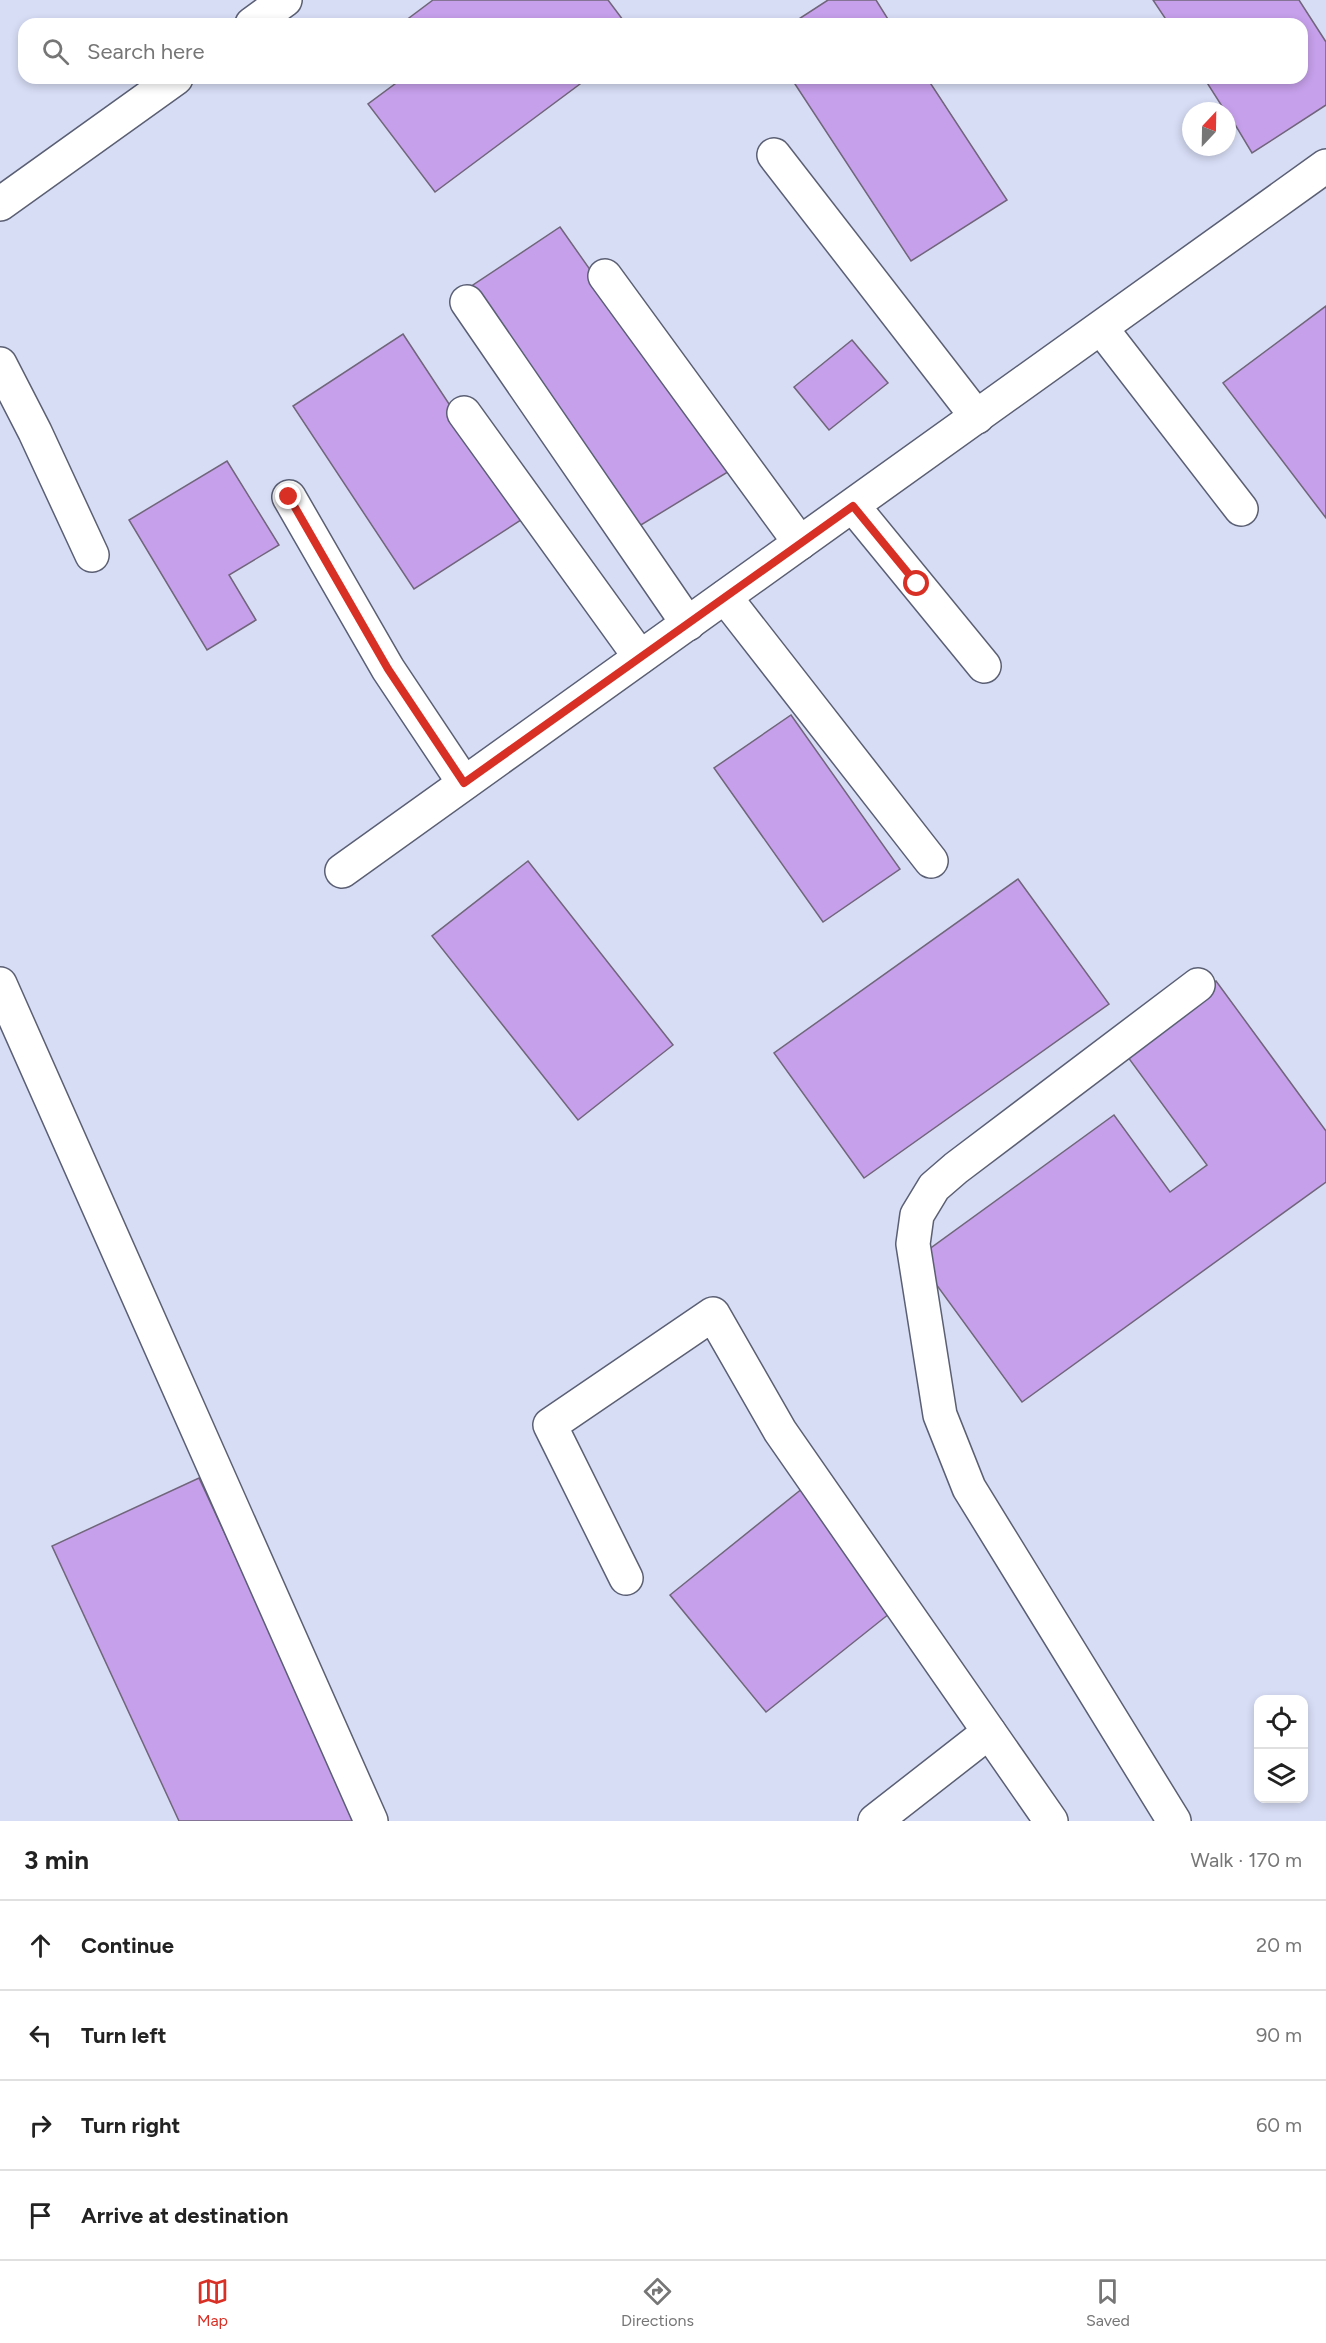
<!DOCTYPE html>
<html lang="en">
<head>
<meta charset="utf-8">
<style>
  body { margin:0; font-family:Figtree,sans-serif; background:#f6f6f6; color:#222 }
  .controls { position:absolute; right:18px; bottom:18px; display:grid; overflow:hidden; border-radius:12px; box-shadow:0 3px 9px #0003 }
  .controls button { width:54px; height:54px; display:grid; place-items:center; padding:0; border:0; border-bottom:2px solid #e0e0e0; background:#fff; color:#222; font:30px sans-serif }
  .compass { position:absolute; left:1182px; top:102px; width:54px; height:54px; border-radius:50%; background:#fff; box-shadow:0 3px 9px #0003; rotate:22deg }
  .stop { position:absolute; width:18px; height:18px; margin:-14px; border:4px solid #d93025; border-radius:50%; background:#fff }
  .stop.end { background:#d93025; border-color:#fff; box-shadow:0 2px 6px #0008 }
  .list { margin:0; padding:0; list-style:none }
  h2 { display:flex; justify-content:space-between; align-items:center; height:78px; margin:0; padding:0 24px; font-size:26px }
  h2 small { font-size:20px; font-weight:400; color:#767676 }
  .list li { display:grid; grid-template-columns:39px 1fr auto; gap:18px; align-items:center; box-sizing:border-box; height:90px; padding:0 24px; border-top:2px solid #e0e0e0 }
  .list b { display:block; font-size:22px; white-space:nowrap }
  .list em { font-size:20px; font-style:normal; color:#767676 }
  .icon { flex:none; width:33px; height:33px; fill:none; stroke:currentColor; stroke-width:2; stroke-linecap:round; stroke-linejoin:round }
  .map { position:relative; flex:none; width:1326px; height:1821px; overflow:hidden }
  .search { position:absolute; background:#fff; box-shadow:0 3px 9px #0003; left:18px; right:18px; top:18px; height:66px; display:flex; align-items:center; gap:15px; box-sizing:border-box; padding:0 21px; border-radius:18px; color:#767676; font-size:22px }
  .sheet { height:438px; background:#fff }
  nav { display:flex; justify-content:space-around; align-items:center; box-sizing:border-box; height:84px; border-top:2px solid #e0e0e0; background:#fff; font-size:16px; color:#767676 }
  nav a { display:grid; justify-items:center; gap:3px }
  nav .on { color:#d93025 }
  .map>svg:first-child { display:block }
  .building { fill:#c6a0eb; stroke:#70657a; stroke-width:1.5 }
  .lines { fill:none; stroke-linecap:round; stroke-linejoin:round }
  .minor-casing { stroke:#5b5f74; stroke-width:36 }
  .minor { stroke:#fff; stroke-width:33 }
  .route { stroke:#d93025; stroke-width:8 }
</style>
</head>
<body>
<div class="map">
<svg width="1326" height="1821" viewBox="0 0 1326 1821">
  <rect width="100%" height="100%" fill="#d7ddf5"/>
  <g class="building">
    <path d="M 433,0 L 608,0 L 626,24 L 401,24 Z"/>
    <path d="M 828,0 L 876,0 L 891,24 L 791,24 Z"/>
    <path d="M 1153,0 L 1299,0 L 1326,42 L 1326,105 L 1252,153 L 1227,111 L 1225,111 L 1204,78 L 1302,78 L 1302,24 L 1169,24 Z"/>
    <path d="M 403,78 L 588,78 L 435,192 L 368,104 Z"/>
    <path d="M 791,78 L 927,78 L 1007,200 L 911,261 Z"/>
    <path d="M 560,227 L 731,470 L 636,528 L 470,287 Z"/>
    <path d="M 1326,306 L 1326,518 L 1223,383 Z"/>
    <path d="M 403,334 L 524,518 L 414,589 L 293,406 Z"/>
    <path d="M 852,340 L 888,383 L 829,430 L 794,387 Z"/>
    <path d="M 227,461 L 279,545 L 229,575 L 256,620 L 207,650 L 129,520 Z"/>
    <path d="M 791,715 L 900,869 L 823,922 L 714,768 Z"/>
    <path d="M 528,861 L 673,1045 L 578,1120 L 432,936 Z"/>
    <path d="M 1018,879 L 1109,1004 L 864,1178 L 774,1053 Z"/>
    <path d="M 1216,981 L 1326,1131 L 1326,1182 L 1022,1402 L 917,1258 L 1114,1115 L 1170,1192 L 1207,1165 L 1122,1049 Z"/>
    <path d="M 199,1478 L 358,1821 L 179,1821 L 52,1546 Z"/>
    <path d="M 803,1488 L 899,1606 L 766,1712 L 670,1595 Z"/>
  </g>
  <g class="lines">
    <g class="minor-casing">
      <g id="minor">
        <path d="M 252,24 L 285,0"/>
        <path d="M 774,155 L 977,417"/>
        <path d="M 0,204 L 176,78"/>
        <path d="M 605,276 L 800,543"/>
        <path d="M 467,302 L 688,624"/>
        <path d="M 1101,328 L 1241,509"/>
        <path d="M 0,364 L 35,432 L 92,555"/>
        <path d="M 464,413 L 640,657"/>
        <path d="M 289,497 L 388,669 L 464,783"/>
        <path d="M 853,506 L 984,666"/>
        <path d="M 725,597 L 931,861"/>
        <path d="M 342,871 L 1326,166"/>
        <path d="M 0,984 L 371,1821"/>
        <path d="M 626,1578 L 550,1425 L 713,1314 L 780,1431 L 1051,1821"/>
        <path d="M 875,1821 L 989,1732"/>
        <path d="M 1174,1821 L 969,1488 L 940,1415 L 913,1244 L 917,1215 L 934,1187 L 956,1168 L 1198,985"/>
      </g>
    </g>
    <use href="#minor" class="minor"/>
  </g>
  <g class="lines">
    <path class="route" d="M 289,497 L 388,669 L 464,783 L 853,506 L 917,584"/>
  </g>
</svg>
<div class="controls">
<button><svg class="icon" aria-label="locate" viewBox="0 0 24 24"><circle cx="12" cy="12" r="6"/><path d="M12 2v4M12 18v4M2 12h4M18 12h4"/></svg></button>
<button><svg class="icon" aria-label="layers" viewBox="0 0 24 24"><path d="M12 4l9 5-9 5-9-5zM3 14l9 5 9-5"/></svg></button>
</div>
<svg class="compass" viewBox="-18 -18 36 36"><path d="M0-13l5 13h-10z" fill="#e53935"/><path d="M0 13l5-13h-10z" fill="#767676"/></svg>
<div class="stop" style="left:917px;top:584px"></div>
<div class="stop end" style="left:289px;top:497px"></div>
<div class="search"><svg class="icon" aria-label="search" viewBox="0 0 24 24"><circle cx="10" cy="10" r="6"/><path d="M15 15l6 6"/></svg>Search here</div>
</div>
<section class="sheet">
<h2>3 min<small>Walk · 170 m</small></h2>
<ul class="list">
<li><svg class="icon" aria-label="ahead" viewBox="0 0 24 24"><path d="M12 20V5M6 11l6-6 6 6"/></svg><div><b>Continue</b></div><em>20 m</em></li>
<li><svg class="icon" aria-label="left" viewBox="0 0 24 24"><path d="M17 20v-9H6M10 6l-5 5 5 5"/></svg><div><b>Turn left</b></div><em>90 m</em></li>
<li><svg class="icon" aria-label="right" viewBox="0 0 24 24"><path d="M7 20v-9h11M14 6l5 5-5 5"/></svg><div><b>Turn right</b></div><em>60 m</em></li>
<li><svg class="icon" aria-label="arrive" viewBox="0 0 24 24"><path d="M6 21V4h12l-3 4 3 4H6"/></svg><div><b>Arrive at destination</b></div></li>
</ul>
</section>
<nav>
<a class="on"><svg class="icon" aria-label="map" viewBox="0 0 24 24"><path d="M3 6l6-2 6 2 6-2v14l-6 2-6-2-6 2zM9 4v14M15 6v14"/></svg>Map</a>
<a><svg class="icon" aria-label="directions" viewBox="0 0 24 24"><path d="M12 3l9 9-9 9-9-9zM9 14v-3h6M13 9l2 2-2 2"/></svg>Directions</a>
<a><svg class="icon" aria-label="saved" viewBox="0 0 24 24"><path d="M7 4h10v16l-5-4-5 4z"/></svg>Saved</a>
</nav>
</body>
</html>
